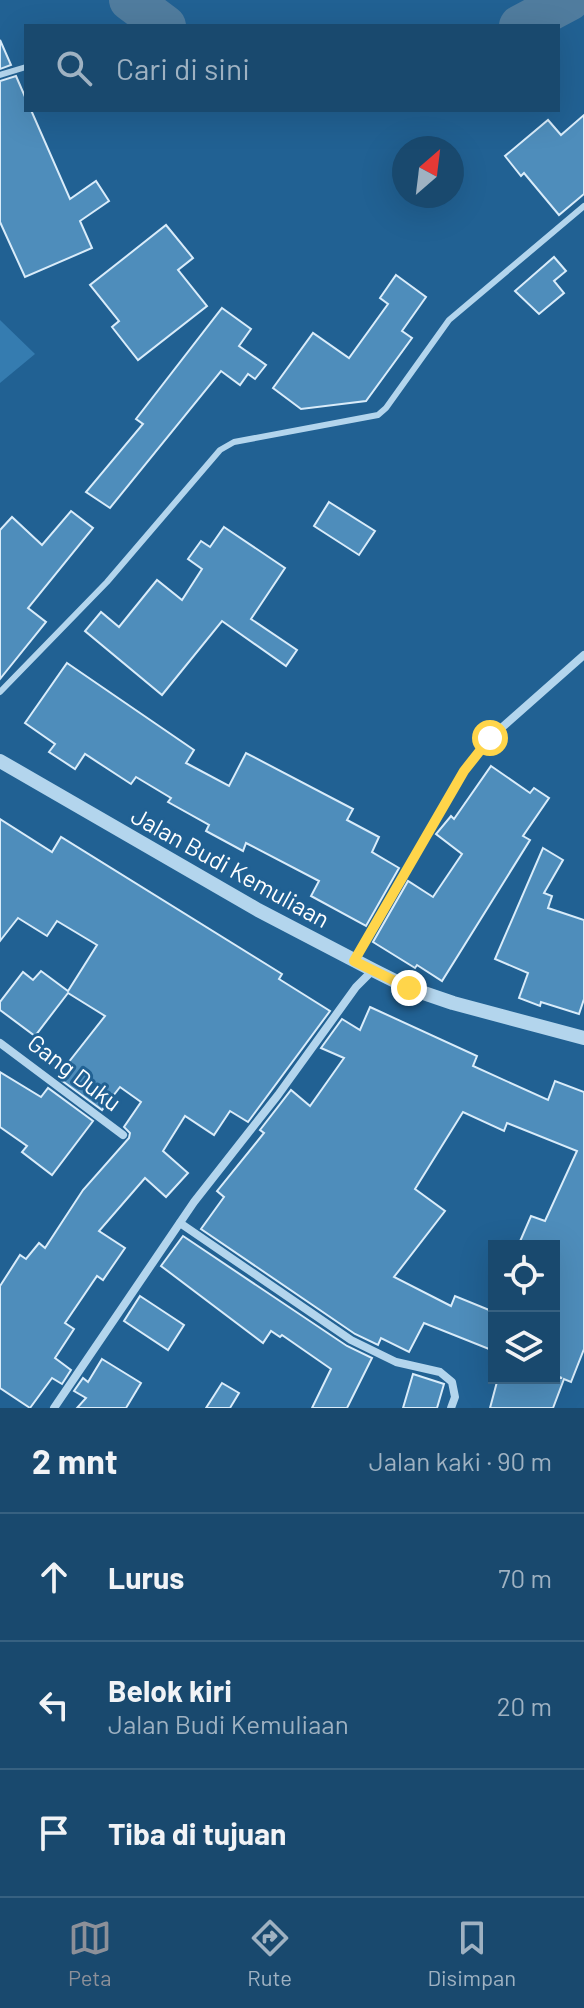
<!DOCTYPE html>
<html lang="id">
<head>
<meta charset="utf-8">
<style>
  body { margin:0; font-family:Barlow,sans-serif; background:#265376; color:#f1f3f6 }
  .controls { position:absolute; right:24px; bottom:24px; display:grid; overflow:hidden; border-radius:0px; box-shadow:0 8px 32px #0002 }
  .controls button { width:72px; height:72px; display:grid; place-items:center; padding:0; border:0; border-bottom:2px solid #376181; background:#19496e; color:#f1f3f6; font:40px sans-serif }
  .compass { position:absolute; left:392px; top:136px; width:72px; height:72px; border-radius:50%; background:#19496e; box-shadow:0 8px 32px #0002; rotate:28deg }
  .stop { position:absolute; width:24px; height:24px; margin:-18px; border:6px solid #ffd54a; border-radius:50%; background:#fff }
  .stop.end { background:#ffd54a; border-color:#fff; box-shadow:0 2px 8px #0008 }
  .list { margin:0; padding:0; list-style:none }
  h2 { display:flex; justify-content:space-between; align-items:center; height:104px; margin:0; padding:0 32px; font-size:34px }
  h2 small { font-size:26px; font-weight:400; color:#9fb2c2 }
  .list li { display:grid; grid-template-columns:52px 1fr auto; gap:24px; align-items:center; box-sizing:border-box; height:128px; padding:0 32px; border-top:2px solid #376181 }
  .list b { display:block; font-size:30px; white-space:nowrap }
  .list p { margin:0; font-size:26px; white-space:nowrap; color:#9fb2c2 }
  .list em { font-size:26px; font-style:normal; color:#9fb2c2 }
  .icon { flex:none; width:44px; height:44px; fill:none; stroke:currentColor; stroke-width:2; stroke-linecap:round; stroke-linejoin:round }
  .map { position:relative; flex:none; width:584px; height:1408px; overflow:hidden }
  .search { position:absolute; background:#19496e; box-shadow:0 8px 32px #0002; left:24px; right:24px; top:24px; height:88px; display:flex; align-items:center; gap:20px; box-sizing:border-box; padding:0 28px; border-radius:0px; color:#9fb2c2; font-size:30px }
  .sheet { height:488px; background:#19496e }
  nav { display:flex; justify-content:space-around; align-items:center; box-sizing:border-box; height:112px; border-top:2px solid #376181; background:#19496e; font-size:22px; color:#9fb2c2 }
  nav a { display:grid; justify-items:center; gap:4px }
  nav .on { color:#8c9099 }
  .map>svg:first-child { display:block }
  .green { fill:#357cb0 }
  .lines { fill:none; stroke-linecap:round; stroke-linejoin:round }
  .river { stroke:#507c9e; stroke-width:42 }
  .building { fill:#4e8dbb; stroke:#d9ecfa; stroke-width:2 }
  .service { stroke:#b3d5ed; stroke-width:6 }
  .minor { stroke:#b3d5ed; stroke-width:8 }
  .tertiary { stroke:#b3d5ed; stroke-width:14 }
  .route { stroke:#ffd54a; stroke-width:10 }
  .labels { text-anchor:middle; stroke-width:6; stroke-linejoin:round; paint-order:stroke }
  .street-label { font-size:24px; fill:#fff; stroke:#216193 }
</style>
</head>
<body>
<div class="map">
<svg width="584" height="1408" viewBox="0 0 584 1408">
  <rect width="100%" height="100%" fill="#216193"/>
  <path class="green" d="M 0,320 L 35,354 L 0,383 Z"/>
  <g class="lines">
    <g class="river">
      <path d="M 130,0 L 165,26"/>
      <path d="M 520,26 L 569,0"/>
    </g>
  </g>
  <g class="building">
    <path d="M 0,40 L 11,65 L 0,69 Z"/>
    <path d="M 16,76 L 26,99 L 26,110 L 31,110 L 70,199 L 96,181 L 109,201 L 80,221 L 92,248 L 25,277 L 0,222 L 0,81 Z"/>
    <path d="M 584,115 L 584,194 L 559,215 L 524,173 L 521,176 L 505,156 L 548,120 L 561,135 Z"/>
    <path d="M 166,225 L 193,258 L 178,270 L 207,306 L 138,360 L 112,327 L 119,321 L 90,285 Z"/>
    <path d="M 554,257 L 566,271 L 554,281 L 564,293 L 539,314 L 515,291 Z"/>
    <path d="M 396,275 L 426,297 L 402,331 L 412,338 L 366,401 L 301,409 L 273,388 L 313,333 L 349,358 L 388,304 L 380,298 Z"/>
    <path d="M 222,308 L 251,329 L 239,346 L 266,365 L 255,379 L 248,374 L 240,385 L 221,371 L 110,508 L 86,492 L 143,424 L 136,419 Z"/>
    <path d="M 329,502 L 375,531 L 359,555 L 314,526 Z"/>
    <path d="M 71,511 L 93,528 L 28,608 L 46,622 L 0,679 L 0,530 L 12,517 L 42,545 Z"/>
    <path d="M 224,527 L 285,568 L 251,619 L 297,650 L 286,666 L 222,621 L 162,695 L 85,631 L 101,612 L 119,627 L 157,580 L 182,600 L 202,569 L 188,559 L 201,541 L 210,547 Z"/>
    <path d="M 67,663 L 194,750 L 186,763 L 229,786 L 246,753 L 353,809 L 347,820 L 379,837 L 372,852 L 399,868 L 366,926 L 311,896 L 319,881 L 246,843 L 243,851 L 206,831 L 209,825 L 168,802 L 171,798 L 136,777 L 131,784 L 85,754 L 75,769 L 49,752 L 55,744 L 25,723 Z"/>
    <path d="M 491,766 L 530,793 L 534,788 L 549,798 L 523,836 L 530,840 L 442,981 L 417,965 L 415,968 L 373,942 L 408,881 L 433,897 L 462,854 L 436,834 L 451,816 L 454,819 Z"/>
    <path d="M 0,819 L 52,852 L 61,837 L 282,974 L 279,979 L 330,1011 L 248,1122 L 230,1111 L 214,1135 L 185,1116 L 163,1151 L 188,1173 L 166,1197 L 145,1178 L 99,1231 L 125,1248 L 103,1280 L 97,1276 L 65,1323 L 74,1329 L 55,1358 L 71,1370 L 62,1384 L 52,1378 L 30,1408 L 0,1388 L 0,1286 L 20,1255 L 26,1259 L 39,1243 L 45,1248 L 83,1190 L 129,1138 L 130,1133 L 124,1127 L 141,1102 L 120,1087 L 102,1110 L 57,1077 L 105,1016 L 68,993 L 35,1036 L 0,1010 L 0,1002 L 23,972 L 33,980 L 41,971 L 68,991 L 97,945 L 57,921 L 47,936 L 18,918 L 0,941 Z"/>
    <path d="M 543,848 L 563,860 L 544,893 L 552,896 L 548,908 L 584,920 L 584,999 L 579,1014 L 541,1002 L 540,1006 L 519,998 L 528,973 L 495,959 Z"/>
    <path d="M 370,1007 L 477,1056 L 473,1066 L 548,1100 L 555,1081 L 584,1092 L 584,1349 L 571,1382 L 564,1379 L 553,1408 L 490,1408 L 498,1378 L 562,1378 L 554,1375 L 554,1246 L 518,1246 L 531,1216 L 545,1221 L 577,1151 L 507,1123 L 504,1131 L 463,1112 L 415,1189 L 445,1211 L 394,1277 L 451,1306 L 455,1296 L 494,1312 L 494,1351 L 424,1323 L 409,1352 L 381,1338 L 378,1345 L 355,1334 L 201,1229 L 224,1197 L 217,1191 L 264,1133 L 260,1130 L 291,1090 L 310,1106 L 344,1058 L 321,1048 L 342,1019 L 360,1030 Z"/>
    <path d="M 0,1072 L 41,1097 L 48,1088 L 93,1121 L 52,1175 L 22,1152 L 27,1146 L 0,1127 Z"/>
    <path d="M 183,1236 L 347,1346 L 372,1358 L 347,1408 L 312,1408 L 331,1369 L 282,1335 L 280,1337 L 271,1331 L 263,1343 L 161,1266 Z"/>
    <path d="M 140,1296 L 184,1325 L 168,1350 L 124,1321 Z"/>
    <path d="M 102,1359 L 141,1383 L 126,1408 L 77,1408 L 86,1398 L 74,1391 L 83,1378 L 88,1382 Z"/>
    <path d="M 413,1374 L 444,1384 L 437,1408 L 403,1408 Z"/>
    <path d="M 222,1383 L 239,1393 L 230,1408 L 206,1408 Z"/>
  </g>
  <g class="lines">
    <g class="service">
      <path d="M 0,75 L 26,67"/>
      <path d="M 0,692 L 107,582 L 220,450 L 234,442 L 378,415 L 386,408 L 449,320 L 584,206"/>
    </g>
    <g class="minor">
      <path d="M 354,961 L 464,771 L 490,738 L 584,655"/>
      <path d="M 0,1043 L 123,1135"/>
      <path d="M 180,1223 L 351,1340 L 396,1362 L 440,1372 L 452,1382 L 455,1397 L 451,1408"/>
      <path d="M 54,1408 L 194,1202 L 278,1095 L 356,987 L 373,970"/>
    </g>
    <path class="tertiary" d="M 0,761 L 258,910 L 373,970 L 409,988 L 453,1003 L 584,1038"/>
  </g>
  <g class="lines">
    <path class="route" d="M 409,988 L 354,961 L 464,771 L 490,738"/>
  </g>
  <g class="labels">
    <g class="street-label">
      <text transform="translate(230 868) rotate(29)" y="8">Jalan Budi Kemuliaan</text>
      <text transform="translate(74 1073) rotate(37)" y="8">Gang Duku</text>
    </g>
  </g>
</svg>
<div class="controls">
<button><svg class="icon" aria-label="locate" viewBox="0 0 24 24"><circle cx="12" cy="12" r="6"/><path d="M12 2v4M12 18v4M2 12h4M18 12h4"/></svg></button>
<button><svg class="icon" aria-label="layers" viewBox="0 0 24 24"><path d="M12 4l9 5-9 5-9-5zM3 14l9 5 9-5"/></svg></button>
</div>
<svg class="compass" viewBox="-18 -18 36 36"><path d="M0-13l5 13h-10z" fill="#e53935"/><path d="M0 13l5-13h-10z" fill="#9fb2c2"/></svg>
<div class="stop" style="left:490px;top:738px"></div>
<div class="stop end" style="left:409px;top:988px"></div>
<div class="search"><svg class="icon" aria-label="search" viewBox="0 0 24 24"><circle cx="10" cy="10" r="6"/><path d="M15 15l6 6"/></svg>Cari di sini</div>
</div>
<section class="sheet">
<h2>2 mnt<small>Jalan kaki · 90 m</small></h2>
<ul class="list">
<li><svg class="icon" aria-label="ahead" viewBox="0 0 24 24"><path d="M12 20V5M6 11l6-6 6 6"/></svg><div><b>Lurus</b></div><em>70 m</em></li>
<li><svg class="icon" aria-label="left" viewBox="0 0 24 24"><path d="M17 20v-9H6M10 6l-5 5 5 5"/></svg><div><b>Belok kiri</b><p>Jalan Budi Kemuliaan</p></div><em>20 m</em></li>
<li><svg class="icon" aria-label="arrive" viewBox="0 0 24 24"><path d="M6 21V4h12l-3 4 3 4H6"/></svg><div><b>Tiba di tujuan</b></div></li>
</ul>
</section>
<nav>
<a class="on"><svg class="icon" aria-label="map" viewBox="0 0 24 24"><path d="M3 6l6-2 6 2 6-2v14l-6 2-6-2-6 2zM9 4v14M15 6v14"/></svg>Peta</a>
<a><svg class="icon" aria-label="directions" viewBox="0 0 24 24"><path d="M12 3l9 9-9 9-9-9zM9 14v-3h6M13 9l2 2-2 2"/></svg>Rute</a>
<a><svg class="icon" aria-label="saved" viewBox="0 0 24 24"><path d="M7 4h10v16l-5-4-5 4z"/></svg>Disimpan</a>
</nav>
</body>
</html>
